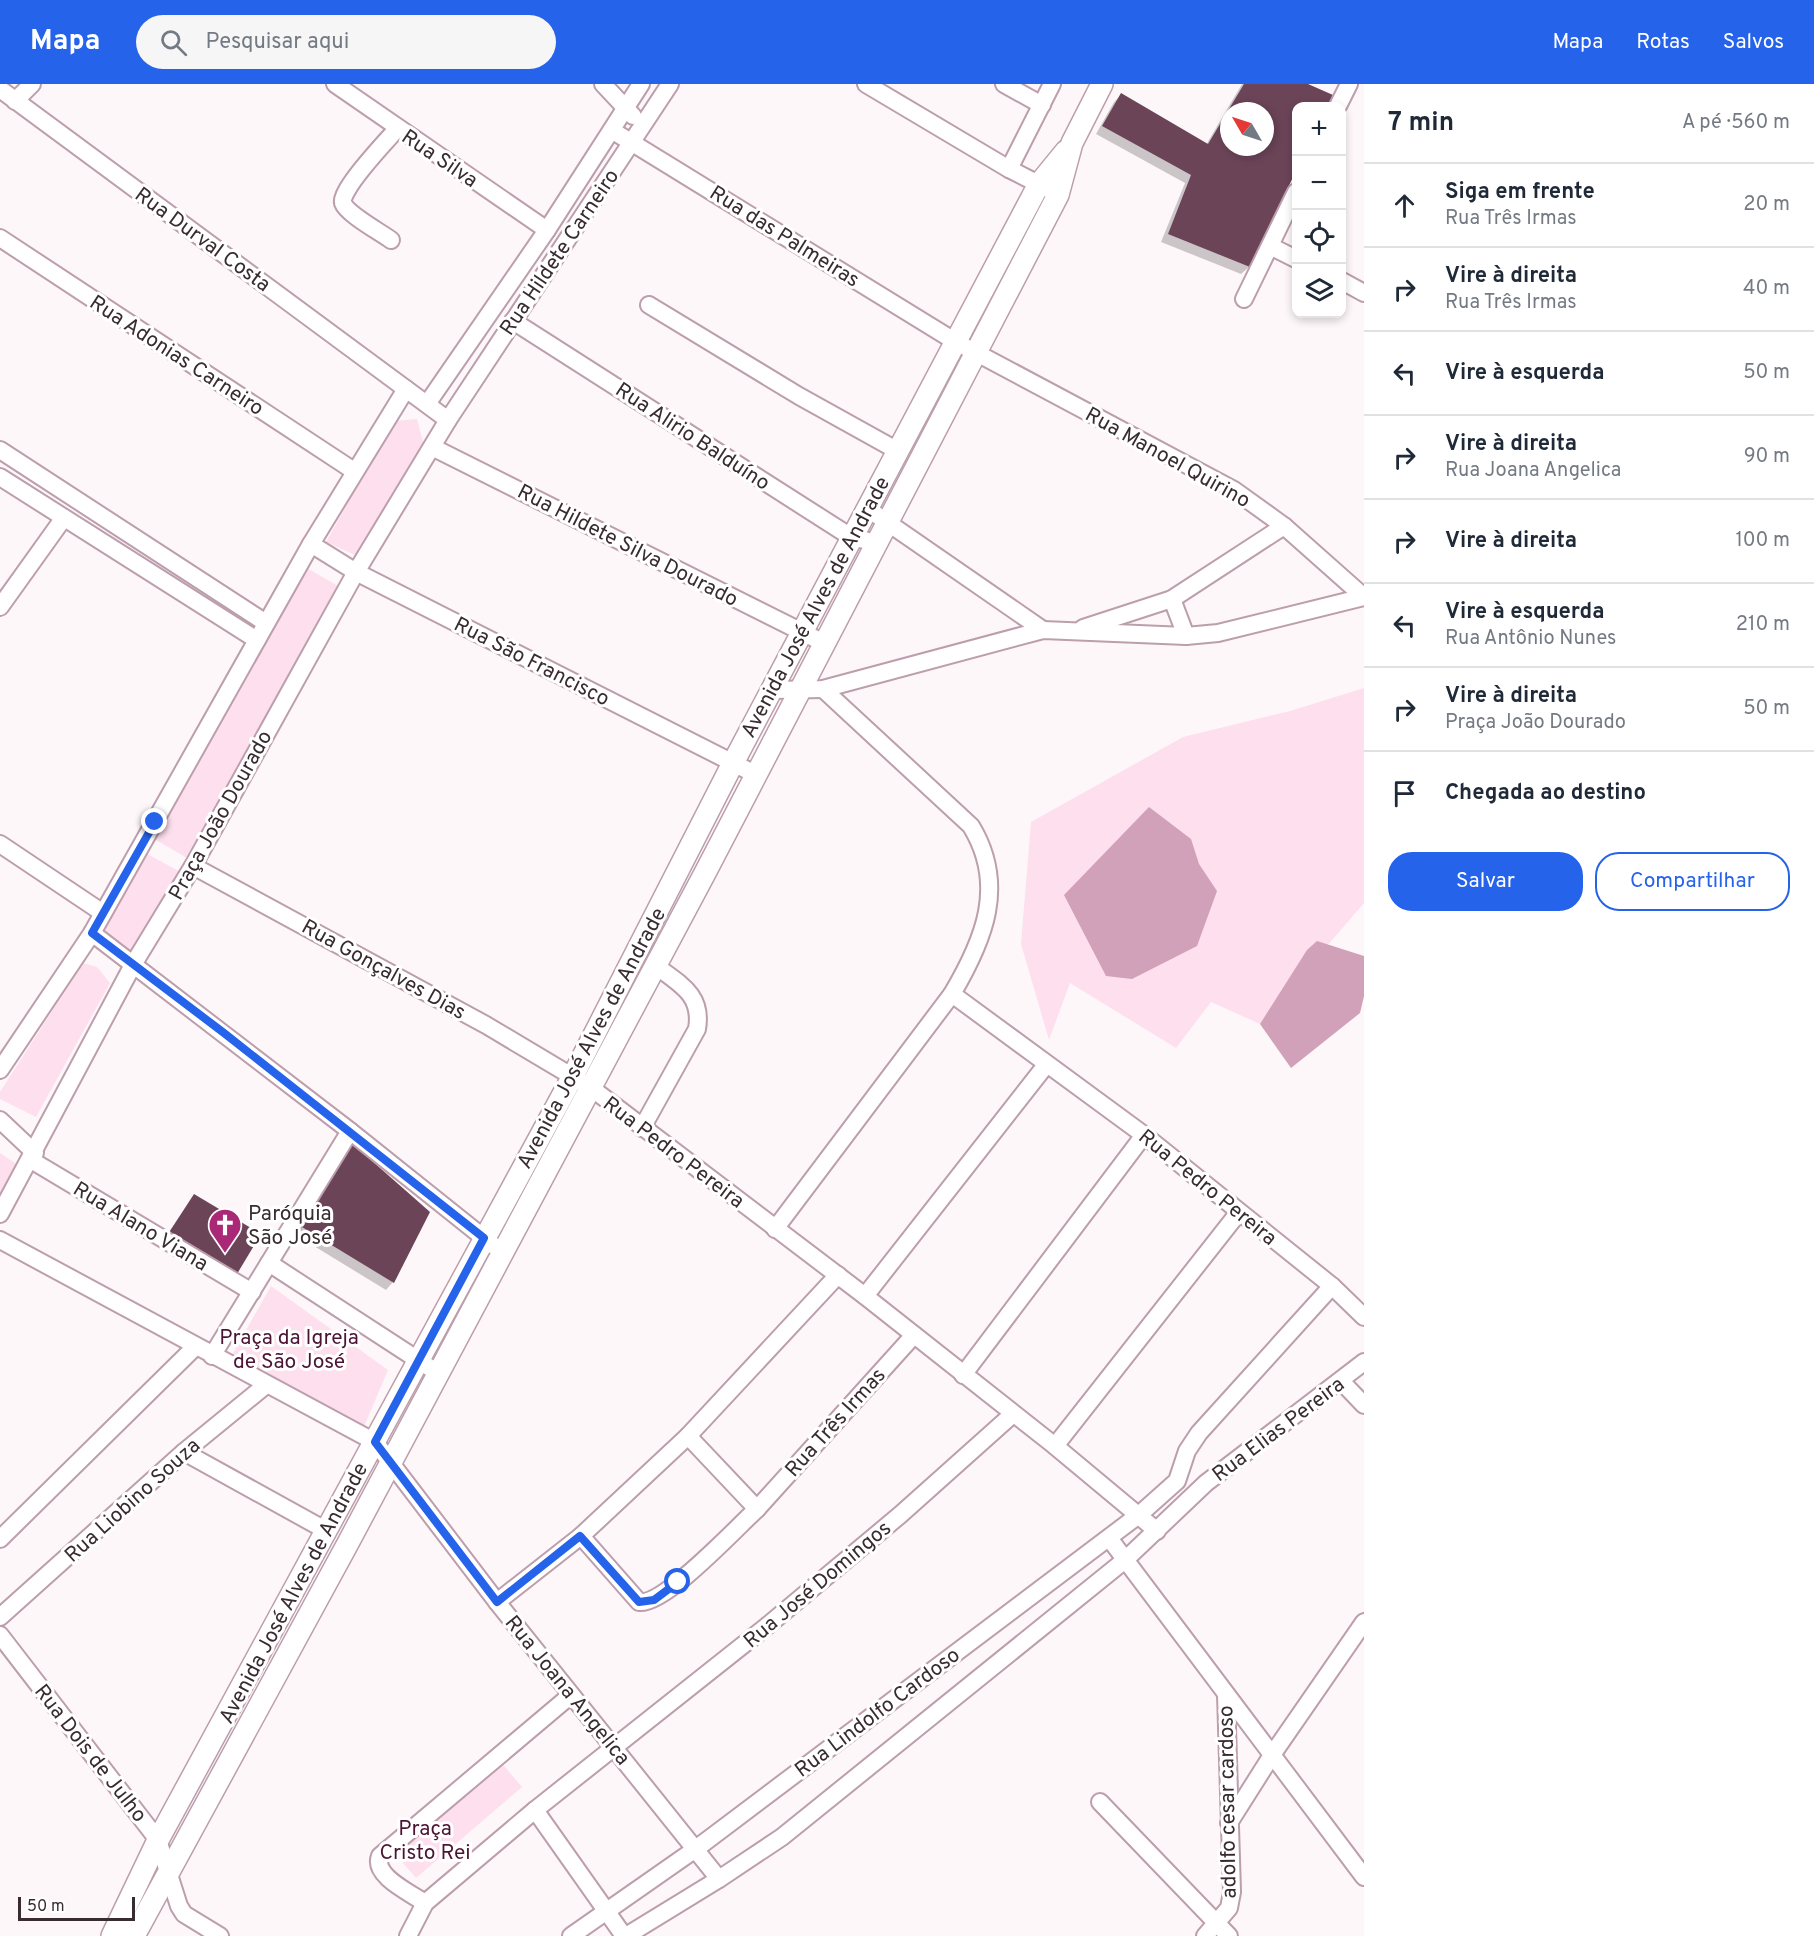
<!DOCTYPE html>
<html lang="pt">
<head>
<meta charset="utf-8">
<style>
  body { margin:0; font-family:Overpass,sans-serif; background:#f6f6f7; color:#1f2937 }
  .controls { position:absolute; right:18px; top:18px; display:grid; overflow:hidden; border-radius:12px; box-shadow:0 3px 9px #0003 }
  .controls button { width:54px; height:54px; display:grid; place-items:center; padding:0; border:0; border-bottom:2px solid #e0e1e3; background:#fff; color:#1f2937; font:30px sans-serif }
  .compass { position:absolute; left:1220px; top:18px; width:54px; height:54px; border-radius:50%; background:#fff; box-shadow:0 3px 9px #0003; rotate:309deg }
  .scale { position:absolute; left:18px; bottom:15px; width:117px; box-sizing:border-box; padding-left:6px; border:3px solid #382c31; border-top:0; font-size:16px; line-height:21px; white-space:nowrap; color:#382c31; -webkit-text-stroke:4px #fff; paint-order:stroke }
  .stop { position:absolute; width:18px; height:18px; margin:-14px; border:4px solid #2563eb; border-radius:50%; background:#fff }
  .stop.end { background:#2563eb; border-color:#fff; box-shadow:0 2px 6px #0008 }
  .list { margin:0; padding:0; list-style:none }
  h2 { display:flex; justify-content:space-between; align-items:center; height:78px; margin:0; padding:0 24px; font-size:26px }
  h2 small { font-size:20px; font-weight:400; color:#747a83 }
  .list li { display:grid; grid-template-columns:39px 1fr auto; gap:18px; align-items:center; box-sizing:border-box; height:84px; padding:0 24px; border-top:2px solid #e0e1e3 }
  .list b { display:block; font-size:22px; white-space:nowrap }
  .list p { margin:0; font-size:20px; white-space:nowrap; color:#747a83 }
  .list em { font-size:20px; font-style:normal; color:#747a83 }
  .actions { display:flex; gap:12px; padding:18px 24px }
  .actions a { flex:1; padding:14px 0; border:2px solid #2563eb; border-radius:24px; text-align:center; font-size:21px; color:#2563eb }
  .actions .main { background:#2563eb; color:#fff }
  .icon { flex:none; width:33px; height:33px; fill:none; stroke:currentColor; stroke-width:2; stroke-linecap:round; stroke-linejoin:round }
  .map { position:relative; flex:none; width:1364px; height:1852px; overflow:hidden }
  header { display:flex; align-items:center; gap:36px; box-sizing:border-box; height:84px; padding:0 30px; background:#2563eb; color:#fff }
  header strong { font-size:28px }
  nav { display:flex; gap:33px; margin-inline-start:auto; font-size:21px }
  .search { width:420px; height:54px; background:#f6f6f7; display:flex; align-items:center; gap:15px; box-sizing:border-box; padding:0 21px; border-radius:33px; color:#747a83; font-size:22px }
  main { display:flex }
  aside { flex:1; background:#fff }
  .map>svg:first-child { display:block }
  .green { fill:#fedfed }
  .water { fill:#d0a1b8 }
  .shadow { fill:#0003; fill-rule:evenodd }
  .building { fill:#6b4458; fill-rule:evenodd }
  .lines { fill:none; stroke-linecap:round; stroke-linejoin:round }
  .minor-casing { stroke:#bc9eac; stroke-width:20 }
  .major-casing { stroke:#bc9eac; stroke-width:24 }
  .minor { stroke:#fff; stroke-width:16 }
  .major { stroke:#fff; stroke-width:21 }
  .route { stroke:#2563eb; stroke-width:8 }
  .labels { text-anchor:middle; stroke-width:6; stroke-linejoin:round; paint-order:stroke }
  .street-label { font-size:21px; fill:#382c31; stroke:#fff }
  .poi-label { font-size:21px; fill:#382c31; stroke:#fff; text-anchor:start }
  .park-label { font-size:21px; fill:#4c1434; stroke:#fff }
</style>
</head>
<body>
<header>
<strong>Mapa</strong>
<div class="search"><svg class="icon" aria-label="search" viewBox="0 0 24 24"><circle cx="10" cy="10" r="6"/><path d="M15 15l6 6"/></svg>Pesquisar aqui</div>
<nav><a>Mapa</a><a>Rotas</a><a>Salvos</a></nav>
</header>
<main>
<div class="map">
<svg width="1364" height="1852" viewBox="0 0 1364 1852">
  <rect width="100%" height="100%" fill="#fef7fa"/>
  <g class="green">
    <path d="M 417,335 L 424,362 L 362,474 L 326,458 L 394,337 Z"/>
    <path d="M 307,484 L 345,506 L 192,777 L 151,753 Z"/>
    <path d="M 1364,604 L 1364,819 L 1260,940 L 1211,918 L 1176,964 L 1070,899 L 1049,956 L 1021,860 L 1031,738 L 1183,653 L 1290,627 Z"/>
    <path d="M 142,767 L 184,790 L 132,888 L 89,858 Z"/>
    <path d="M 83,879 L 97,883 L 110,899 L 36,1033 L 0,1015 L 0,1008 Z"/>
    <path d="M 0,1069 L 18,1081 L 0,1110 Z"/>
    <path d="M 271,1202 L 388,1286 L 360,1352 L 228,1278 Z"/>
    <path d="M 493,1669 L 522,1703 L 416,1794 L 386,1759 Z"/>
  </g>
  <g class="water">
    <path d="M 1149,723 L 1191,755 L 1199,780 L 1217,807 L 1197,862 L 1132,895 L 1106,892 L 1064,811 Z"/>
    <path d="M 1317,857 L 1364,872 L 1364,912 L 1360,929 L 1291,984 L 1260,940 L 1307,866 Z"/>
  </g>
  <g class="shadow">
    <path d="M 1242,0 L 1304,0 L 1331,12 L 1326,22 L 1296,22 L 1296,84 L 1249,183 L 1241,190 L 1161,158 L 1185,99 L 1096,50 L 1114,18 L 1121,11 L 1206,61 ZM 1229,27 L 1265,27 L 1265,63 L 1229,63 Z"/>
    <path d="M 338,1063 L 393,1198 L 386,1206 L 291,1148 Z"/>
    <path d="M 194,1112 L 259,1150 L 162,1158 Z"/>
  </g>
  <g class="building">
    <path d="M 1244,0 L 1308,0 L 1333,11 L 1328,22 L 1296,22 L 1296,87 L 1250,183 L 1168,150 L 1191,91 L 1102,42 L 1121,9 L 1208,60 ZM 1229,27 L 1265,27 L 1265,63 L 1229,63 Z"/>
    <path d="M 346,1054 L 430,1128 L 394,1199 L 297,1140 Z"/>
    <path d="M 194,1110 L 261,1150 L 237,1190 L 168,1150 Z"/>
  </g>
  <g class="lines">
    <g class="minor-casing">
      <g id="minor">
        <path d="M 335,0 L 547,146"/>
        <path d="M 603,0 L 633,32"/>
        <path d="M 866,0 L 1009,85 L 1050,106"/>
        <path d="M 1004,0 L 1042,21"/>
        <path d="M 0,5 L 406,305"/>
        <path d="M 15,17 L 32,0"/>
        <path d="M 1338,22 L 1349,0"/>
        <path d="M 613,47 L 956,258 L 1234,406 L 1284,442 L 1364,513"/>
        <path d="M 1009,85 L 1052,0"/>
        <path d="M 0,154 L 354,387"/>
        <path d="M 391,156 C 380,148 347,130 343,119 C 339,107 387,56 397,45"/>
        <path d="M 1270,162 L 1296,175"/>
        <path d="M 1342,197 L 1364,209"/>
        <path d="M 1244,215 L 1296,108"/>
        <path d="M 649,221 L 799,312 L 898,367"/>
        <path d="M 513,237 L 851,453 L 877,459"/>
        <path d="M 427,320 L 547,146 L 641,0"/>
        <path d="M 432,363 L 824,559"/>
        <path d="M 0,366 L 266,539"/>
        <path d="M 0,393 L 257,556"/>
        <path d="M 868,425 L 1043,546"/>
        <path d="M 311,460 L 356,488 L 755,690"/>
        <path d="M 1172,515 L 1186,552"/>
        <path d="M 0,523 L 63,435"/>
        <path d="M 1083,544 L 1172,515 L 1284,442"/>
        <path d="M 772,606 L 823,605 L 1043,546 L 1186,552 L 1218,549 L 1364,513"/>
        <path d="M 0,760 L 103,829"/>
        <path d="M 193,782 L 486,941 L 590,1003 L 865,1212 L 1055,1362 L 1157,1447"/>
        <path d="M 92,849 L 350,1047 L 494,1162"/>
        <path d="M 952,910 L 1144,1051 L 1332,1202 L 1364,1233"/>
        <path d="M 0,986 L 92,849 L 311,460 L 406,305 L 448,336"/>
        <path d="M 0,1036 L 35,1069"/>
        <path d="M 642,1044 L 697,945 C 703,911 680,900 656,882"/>
        <path d="M 31,1076 L 252,1208"/>
        <path d="M 0,1130 L 134,879 L 193,782 L 356,488 L 448,336 L 670,0"/>
        <path d="M 775,1145 L 952,910 C 984,856 1007,801 971,742 L 823,605"/>
        <path d="M 0,1156 L 375,1358 L 497,1518 L 719,1795"/>
        <path d="M 269,1179 L 438,1289"/>
        <path d="M 865,1212 L 1046,981"/>
        <path d="M 212,1272 L 350,1047"/>
        <path d="M 963,1291 L 1144,1051"/>
        <path d="M 1341,1297 L 1364,1321"/>
        <path d="M 1055,1362 L 1239,1128"/>
        <path d="M 184,1368 L 327,1447"/>
        <path d="M 757,1425 L 914,1251"/>
        <path d="M 581,1452 L 639,1518 C 664,1522 736,1444 757,1425 L 688,1352"/>
        <path d="M 1109,1454 L 1364,1793"/>
        <path d="M 0,1455 L 195,1263"/>
        <path d="M 497,1518 L 581,1452 L 688,1352 L 838,1191"/>
        <path d="M 0,1533 L 184,1368 L 266,1301"/>
        <path d="M 0,1551 L 158,1756 L 179,1822 L 184,1830 L 220,1852"/>
        <path d="M 1100,1718 L 1229,1852"/>
        <path d="M 535,1726 L 624,1852"/>
        <path d="M 1229,1739 L 1272,1671 L 1364,1538"/>
        <path d="M 425,1819 C 411,1809 372,1792 380,1772 L 571,1611"/>
        <path d="M 408,1852 L 425,1819 L 535,1726 L 767,1542 L 900,1431 L 1013,1330"/>
        <path d="M 571,1852 L 697,1764 L 1140,1430 L 1177,1397 L 1187,1367 L 1199,1349 L 1332,1202"/>
        <path d="M 626,1852 L 719,1795 L 782,1753 L 1125,1476 L 1206,1399 L 1364,1278"/>
        <path d="M 1205,1852 L 1229,1824 L 1232,1808 L 1226,1610"/>
      </g>
    </g>
    <g class="major-casing">
      <g id="major">
        <path d="M 112,1852 L 158,1756 L 573,992 L 733,679 L 1039,100 L 1066,67"/>
        <path d="M 134,1852 L 347,1461 L 705,789 L 1058,111 L 1072,59 L 1102,0"/>
      </g>
    </g>
    <use href="#minor" class="minor"/>
    <use href="#major" class="major"/>
  </g>
  <g class="lines">
    <path class="route" d="M 155,738 L 92,849 L 224,949 L 484,1154 L 375,1358 L 497,1518 L 580,1452 L 639,1518 L 654,1516 L 678,1498"/>
  </g>
  <defs>
    <g id="church-pin" transform="scale(1.725)"><path d="M0 17L-7.5 6A9.5 9.5 0 1 1 7.5 6Z" fill="#aa2977" stroke="#fff"/><path d="M-1.2-6h2.4v3.5h3.3v2.4h-3.3V6h-2.4V-.1h-3.3v-2.4h3.3Z" fill="#fff"/></g>
  </defs>
  <g fill-rule="evenodd">
    <use href="#church-pin" x="225" y="1141"/>
  </g>
  <g class="labels">
    <g class="street-label">
      <text transform="translate(440 74) rotate(34)" y="7">Rua Silva</text>
      <text transform="translate(785 152) rotate(32)" y="7">Rua das Palmeiras</text>
      <text transform="translate(203 155) rotate(36)" y="7">Rua Durval Costa</text>
      <text transform="translate(559 168) rotate(-56)" y="7">Rua Hildete Carneiro</text>
      <text transform="translate(177 271) rotate(33)" y="7">Rua Adonias Carneiro</text>
      <text transform="translate(693 352) rotate(33)" y="7">Rua Alirio Balduíno</text>
      <text transform="translate(1168 373) rotate(29)" y="7">Rua Manoel Quirino</text>
      <text transform="translate(628 461) rotate(27)" y="7">Rua Hildete Silva Dourado</text>
      <text transform="translate(815 523) rotate(-62)" y="7">Avenida José Alves de Andrade</text>
      <text transform="translate(532 577) rotate(27)" y="7">Rua São Francisco</text>
      <text transform="translate(220 731) rotate(-61)" y="7">Praça João Dourado</text>
      <text transform="translate(384 885) rotate(29)" y="7">Rua Gonçalves Dias</text>
      <text transform="translate(591 954) rotate(-62)" y="7">Avenida José Alves de Andrade</text>
      <text transform="translate(674 1068) rotate(37)" y="7">Rua Pedro Pereira</text>
      <text transform="translate(1208 1103) rotate(39)" y="7">Rua Pedro Pereira</text>
      <text transform="translate(141 1142) rotate(31)" y="7">Rua Alano Viana</text>
      <text transform="translate(835 1338) rotate(-48)" y="7">Rua Três Irmas</text>
      <text transform="translate(1278 1345) rotate(-37)" y="7">Rua Elias Pereira</text>
      <text transform="translate(132 1416) rotate(-42)" y="7">Rua Liobino Souza</text>
      <text transform="translate(817 1500) rotate(-40)" y="7">Rua José Domingos</text>
      <text transform="translate(293 1509) rotate(-62)" y="7">Avenida José Alves de Andrade</text>
      <text transform="translate(568 1606) rotate(51)" y="7">Rua Joana Angelica</text>
      <text transform="translate(877 1628) rotate(-37)" y="7">Rua Lindolfo Cardoso</text>
      <text transform="translate(91 1669) rotate(52)" y="7">Rua Dois de Julho</text>
      <text transform="translate(1227 1718) rotate(-91)" y="7">adolfo cesar cardoso</text>
    </g>
    <g class="poi-label">
      <text x="248" y="1136">Paróquia<tspan x="248" dy="24">São José</tspan></text>
    </g>
    <g class="park-label">
      <text x="289" y="1260">Praça da Igreja<tspan x="289" dy="24">de São José</tspan></text>
      <text x="425" y="1751">Praça<tspan x="425" dy="24">Cristo Rei</tspan></text>
    </g>
  </g>
</svg>
<div class="controls">
<button>+</button>
<button>−</button>
<button><svg class="icon" aria-label="locate" viewBox="0 0 24 24"><circle cx="12" cy="12" r="6"/><path d="M12 2v4M12 18v4M2 12h4M18 12h4"/></svg></button>
<button><svg class="icon" aria-label="layers" viewBox="0 0 24 24"><path d="M12 4l9 5-9 5-9-5zM3 14l9 5 9-5"/></svg></button>
</div>
<svg class="compass" viewBox="-18 -18 36 36"><path d="M0-13l5 13h-10z" fill="#e53935"/><path d="M0 13l5-13h-10z" fill="#747a83"/></svg>
<div class="scale">50 m</div>
<div class="stop" style="left:678px;top:1498px"></div>
<div class="stop end" style="left:155px;top:738px"></div>
</div>
<aside>
<h2>7 min<small>A pé · 560 m</small></h2>
<ul class="list">
<li><svg class="icon" aria-label="ahead" viewBox="0 0 24 24"><path d="M12 20V5M6 11l6-6 6 6"/></svg><div><b>Siga em frente</b><p>Rua Três Irmas</p></div><em>20 m</em></li>
<li><svg class="icon" aria-label="right" viewBox="0 0 24 24"><path d="M7 20v-9h11M14 6l5 5-5 5"/></svg><div><b>Vire à direita</b><p>Rua Três Irmas</p></div><em>40 m</em></li>
<li><svg class="icon" aria-label="left" viewBox="0 0 24 24"><path d="M17 20v-9H6M10 6l-5 5 5 5"/></svg><div><b>Vire à esquerda</b></div><em>50 m</em></li>
<li><svg class="icon" aria-label="right" viewBox="0 0 24 24"><path d="M7 20v-9h11M14 6l5 5-5 5"/></svg><div><b>Vire à direita</b><p>Rua Joana Angelica</p></div><em>90 m</em></li>
<li><svg class="icon" aria-label="right" viewBox="0 0 24 24"><path d="M7 20v-9h11M14 6l5 5-5 5"/></svg><div><b>Vire à direita</b></div><em>100 m</em></li>
<li><svg class="icon" aria-label="left" viewBox="0 0 24 24"><path d="M17 20v-9H6M10 6l-5 5 5 5"/></svg><div><b>Vire à esquerda</b><p>Rua Antônio Nunes</p></div><em>210 m</em></li>
<li><svg class="icon" aria-label="right" viewBox="0 0 24 24"><path d="M7 20v-9h11M14 6l5 5-5 5"/></svg><div><b>Vire à direita</b><p>Praça João Dourado</p></div><em>50 m</em></li>
<li><svg class="icon" aria-label="arrive" viewBox="0 0 24 24"><path d="M6 21V4h12l-3 4 3 4H6"/></svg><div><b>Chegada ao destino</b></div></li>
</ul>
<div class="actions"><a class="main">Salvar</a><a>Compartilhar</a></div>
</aside>
</main>
</body>
</html>
